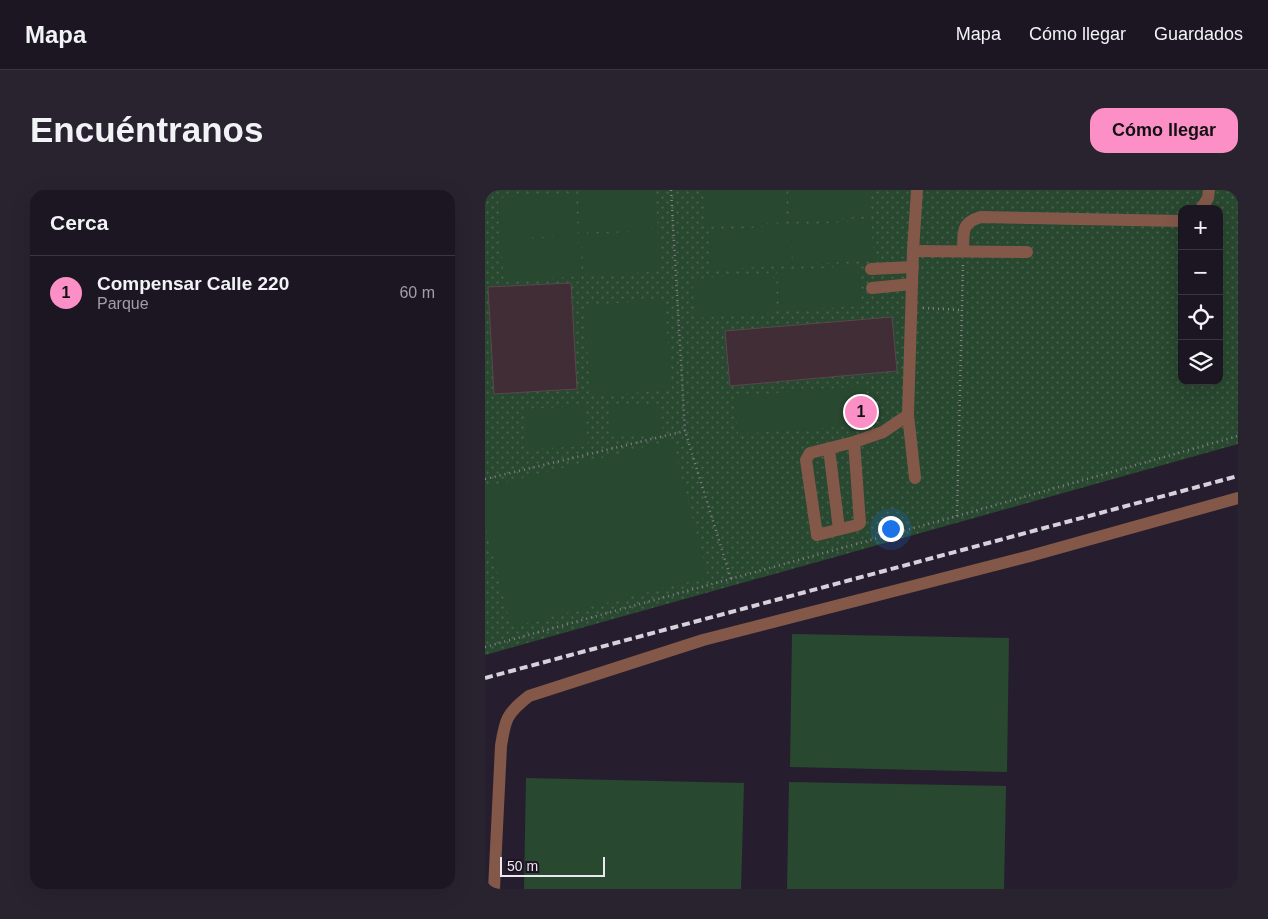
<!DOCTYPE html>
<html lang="es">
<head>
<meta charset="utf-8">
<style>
  body { margin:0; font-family:Helvetica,sans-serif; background:#29232f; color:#f1f3f6 }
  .controls { position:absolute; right:15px; top:15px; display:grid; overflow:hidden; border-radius:10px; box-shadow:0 5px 20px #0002 }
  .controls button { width:45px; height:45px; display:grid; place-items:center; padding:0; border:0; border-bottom:1px solid #3a3540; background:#1c1622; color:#f1f3f6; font:25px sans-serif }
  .scale { position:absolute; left:15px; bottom:12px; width:105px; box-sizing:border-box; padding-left:5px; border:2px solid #ede7f2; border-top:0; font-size:14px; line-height:18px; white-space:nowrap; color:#ede7f2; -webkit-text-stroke:4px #1d1424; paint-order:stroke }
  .you { position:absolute; left:405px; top:338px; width:18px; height:18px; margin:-12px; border:4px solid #fff; border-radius:50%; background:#1a73e8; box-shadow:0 0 0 8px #1a73e833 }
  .badge { display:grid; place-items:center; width:32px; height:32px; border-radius:50%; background:#fb8fc6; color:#111; font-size:16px; font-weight:700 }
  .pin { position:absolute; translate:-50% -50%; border:2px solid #fff; box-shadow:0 1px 5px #0006 }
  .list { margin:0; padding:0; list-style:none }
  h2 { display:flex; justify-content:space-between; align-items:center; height:65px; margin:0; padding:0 20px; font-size:21px }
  h2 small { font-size:16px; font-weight:400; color:#a09fa5 }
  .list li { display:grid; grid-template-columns:32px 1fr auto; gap:15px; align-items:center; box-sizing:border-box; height:75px; padding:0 20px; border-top:1px solid #3a3540 }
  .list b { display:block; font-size:19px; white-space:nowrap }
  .list p { margin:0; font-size:16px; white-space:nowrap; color:#a09fa5 }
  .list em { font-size:16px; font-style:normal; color:#a09fa5 }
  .icon { flex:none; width:28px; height:28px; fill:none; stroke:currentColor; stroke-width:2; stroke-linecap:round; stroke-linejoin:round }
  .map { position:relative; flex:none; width:753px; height:699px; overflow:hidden; border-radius:15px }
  header { display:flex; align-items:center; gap:30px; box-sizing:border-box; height:70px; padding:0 25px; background:#1c1622; border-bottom:1px solid #3a3540 }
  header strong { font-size:24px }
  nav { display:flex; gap:28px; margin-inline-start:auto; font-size:18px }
  .intro { display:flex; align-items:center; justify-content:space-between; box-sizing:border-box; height:120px; padding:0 30px }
  h1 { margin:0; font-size:35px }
  .button { padding:12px 22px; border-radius:15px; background:#fb8fc6; color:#111; font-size:18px; font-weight:700 }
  main { display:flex; gap:30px; padding:0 30px }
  aside { flex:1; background:#1c1622; border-radius:15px; box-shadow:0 5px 20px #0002 }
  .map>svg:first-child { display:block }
  .park { fill:url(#park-dots); fill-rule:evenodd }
  .garden { fill:#294830 }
  .building { fill:#412d35; stroke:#5b464e }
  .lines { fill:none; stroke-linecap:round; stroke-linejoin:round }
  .path { stroke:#87808e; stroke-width:2.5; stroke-dasharray:1 4; stroke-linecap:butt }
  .minor { stroke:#835849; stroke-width:12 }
  .rail { stroke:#d7d1dc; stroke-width:4; stroke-dasharray:8 4; stroke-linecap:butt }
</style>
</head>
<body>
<header>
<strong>Mapa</strong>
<nav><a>Mapa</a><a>Cómo llegar</a><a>Guardados</a></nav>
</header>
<div class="intro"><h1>Encuéntranos</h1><a class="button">Cómo llegar</a></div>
<main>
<aside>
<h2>Cerca<small></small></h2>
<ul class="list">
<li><span class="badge">1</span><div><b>Compensar Calle 220</b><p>Parque</p></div><em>60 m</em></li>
</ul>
</aside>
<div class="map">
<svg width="753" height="699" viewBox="0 0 753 699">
  <defs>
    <pattern id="park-dots" width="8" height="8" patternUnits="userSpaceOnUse" patternTransform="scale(1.25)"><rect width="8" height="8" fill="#294830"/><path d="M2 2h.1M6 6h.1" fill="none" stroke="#48624e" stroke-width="1.8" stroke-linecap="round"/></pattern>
  </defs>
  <rect width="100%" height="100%" fill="#261e2e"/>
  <path class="park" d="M 0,0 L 753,0 L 753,254 L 0,465 ZM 697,19 L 734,19 L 734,191 L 697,191 Z"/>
  <g class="garden">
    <path d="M 119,0 L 170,0 L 173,38 L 96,43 L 93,2 Z"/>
    <path d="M 218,0 L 300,0 L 302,32 L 221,37 Z"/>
    <path d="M 303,0 L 384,0 L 386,26 L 305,32 Z"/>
    <path d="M 90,3 L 93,44 L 16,50 L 13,8 Z"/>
    <path d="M 386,30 L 389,70 L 308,75 L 305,36 Z"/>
    <path d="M 304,35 L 307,75 L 226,80 L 224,41 Z"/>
    <path d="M 173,40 L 176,81 L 99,87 L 96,45 Z"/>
    <path d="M 93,45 L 96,86 L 19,92 L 16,51 Z"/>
    <path d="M 373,76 L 376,116 L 295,121 L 292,81 Z"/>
    <path d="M 288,83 L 290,123 L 210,128 L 207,89 Z"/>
    <path d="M 179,109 L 187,200 L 106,206 L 99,116 Z"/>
    <path d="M 381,196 L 384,235 L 253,244 L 250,206 Z"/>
    <path d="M 176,214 L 178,244 L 126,247 L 125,216 Z"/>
    <path d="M 100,216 L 103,256 L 42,259 L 40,219 Z"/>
    <path d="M 187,250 L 223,387 L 26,437 L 0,335 L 0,298 Z"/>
    <path d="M 307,444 L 524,448 L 522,582 L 305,577 Z"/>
    <path d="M 41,588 L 259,593 L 256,699 L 39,699 Z"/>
    <path d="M 304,592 L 521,596 L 519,699 L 302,699 Z"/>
  </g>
  <g class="building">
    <path d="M 86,93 L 92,199 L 9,204 L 3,97 Z"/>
    <path d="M 407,127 L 412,181 L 245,196 L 240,141 Z"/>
  </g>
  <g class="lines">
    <g class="path">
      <path d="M 186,0 L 200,241 L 246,389"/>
      <path d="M 438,118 L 476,120"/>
      <path d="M 0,289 L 200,241"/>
      <path d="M 472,326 L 478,73"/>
      <path d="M 0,457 L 472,326 L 753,246"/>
    </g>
    <g class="minor">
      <path d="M 716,19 L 723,8 L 724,0"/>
      <path d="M 428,61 L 542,62"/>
      <path d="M 478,61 C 479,43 475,33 496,27 L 697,31"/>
      <path d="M 386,79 L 428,77"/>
      <path d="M 387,98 L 427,94"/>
      <path d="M 423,225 L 430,288"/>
      <path d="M 369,252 L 375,333 L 372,335 L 332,345 L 321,270 L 325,263 L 369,252 L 398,242 L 423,225 L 428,61 L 432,0"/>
      <path d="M 344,259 L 354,339"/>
      <path d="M 9,699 L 16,556 C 20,529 22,523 44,506 L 218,450 L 545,366 L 753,308"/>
    </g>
    <path class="rail" d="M 0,488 L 753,286"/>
  </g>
</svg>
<div class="controls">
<button>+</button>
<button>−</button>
<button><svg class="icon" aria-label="locate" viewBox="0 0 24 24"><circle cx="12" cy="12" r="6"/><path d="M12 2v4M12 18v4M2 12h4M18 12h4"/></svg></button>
<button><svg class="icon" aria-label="layers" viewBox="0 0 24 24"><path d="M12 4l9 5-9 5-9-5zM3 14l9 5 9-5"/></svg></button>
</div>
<div class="scale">50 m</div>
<div class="you"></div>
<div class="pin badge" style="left:376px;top:222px">1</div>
</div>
</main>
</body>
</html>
